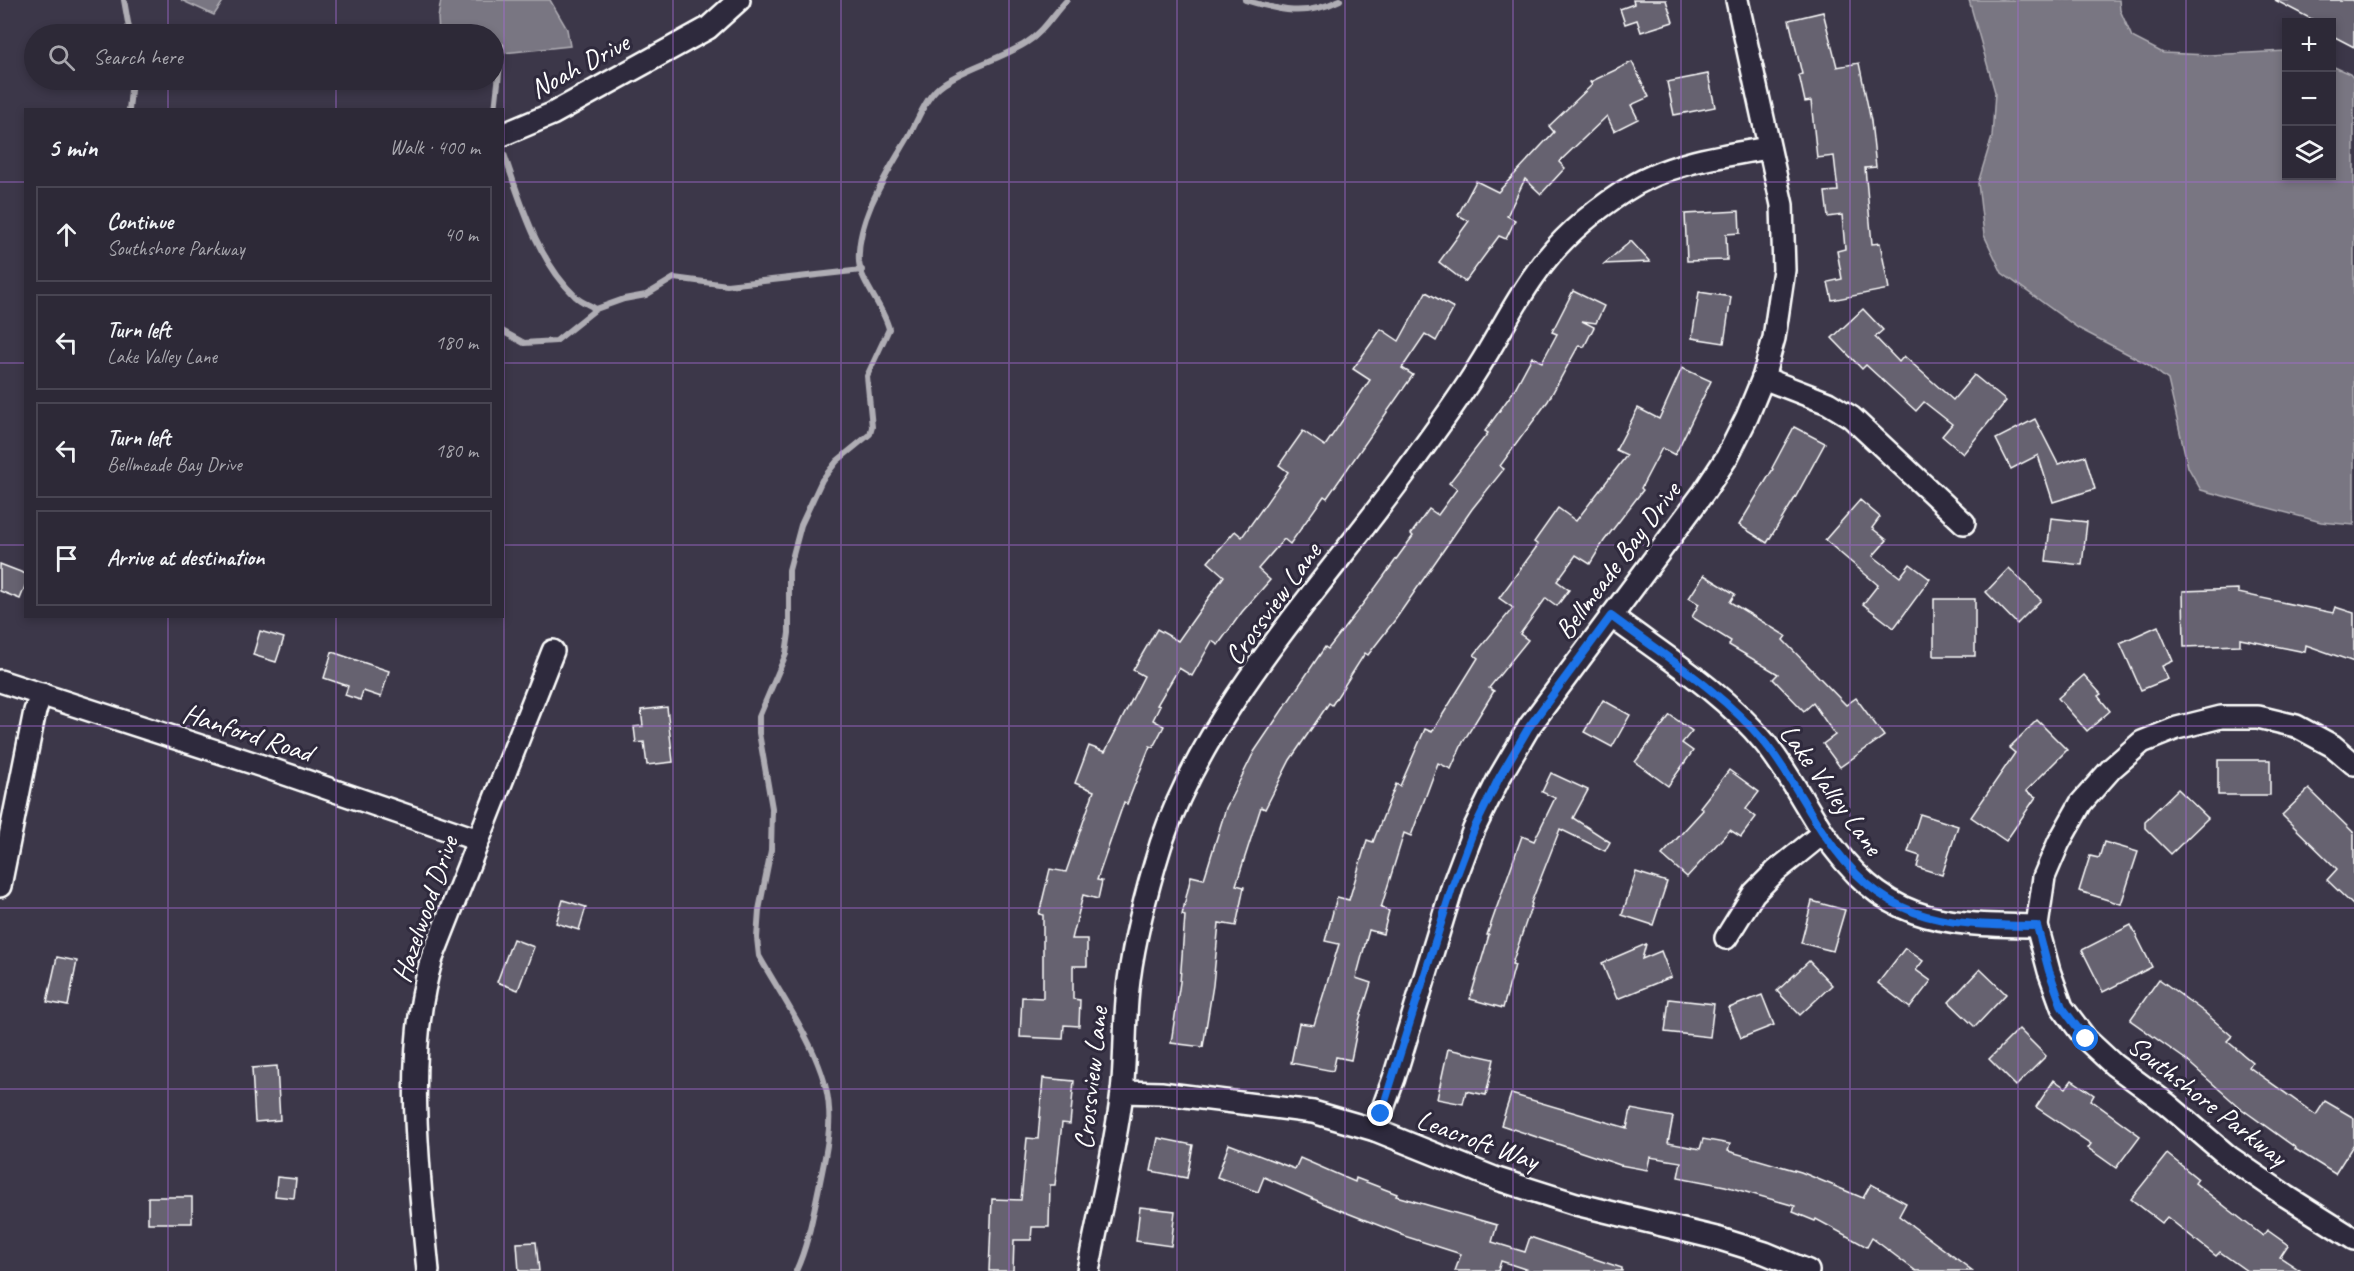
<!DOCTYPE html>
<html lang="en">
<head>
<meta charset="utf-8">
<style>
  body { margin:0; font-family:Caveat,sans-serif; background:#393542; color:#f1f3f6 }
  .controls { position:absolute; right:18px; top:18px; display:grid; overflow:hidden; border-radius:0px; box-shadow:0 3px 9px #0003 }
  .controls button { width:54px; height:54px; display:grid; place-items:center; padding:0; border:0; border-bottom:2px solid #484552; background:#2d2937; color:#f1f3f6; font:30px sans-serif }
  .stop { position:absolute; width:18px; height:18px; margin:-14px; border:4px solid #1a73e8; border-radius:50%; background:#fff }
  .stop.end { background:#1a73e8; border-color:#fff; box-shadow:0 2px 6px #0008 }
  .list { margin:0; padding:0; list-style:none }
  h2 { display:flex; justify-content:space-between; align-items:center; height:78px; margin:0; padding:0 24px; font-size:26px }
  h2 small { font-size:20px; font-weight:400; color:#a7a6ad }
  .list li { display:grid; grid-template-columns:39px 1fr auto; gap:18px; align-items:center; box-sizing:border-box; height:96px; margin:0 12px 12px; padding:0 12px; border:2px solid #484552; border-radius:0px }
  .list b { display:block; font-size:22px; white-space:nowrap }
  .list p { margin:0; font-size:20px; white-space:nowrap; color:#a7a6ad }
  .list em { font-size:20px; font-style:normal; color:#a7a6ad }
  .icon { flex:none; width:33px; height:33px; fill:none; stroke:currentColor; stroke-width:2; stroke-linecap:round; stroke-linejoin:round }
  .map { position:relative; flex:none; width:2354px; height:1271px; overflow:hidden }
  .search { position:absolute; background:#2d2937; box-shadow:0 3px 9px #0003; left:24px; top:24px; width:480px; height:66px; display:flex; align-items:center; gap:15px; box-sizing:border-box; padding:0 21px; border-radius:33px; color:#a7a6ad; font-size:22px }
  .panel { position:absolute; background:#2d2937; box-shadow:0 3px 9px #0003; left:24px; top:108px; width:480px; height:510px; border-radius:0px }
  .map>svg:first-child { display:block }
  .water { fill:#797682; stroke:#afadb4; stroke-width:1.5 }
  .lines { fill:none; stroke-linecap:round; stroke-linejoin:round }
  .stream { stroke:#afadb4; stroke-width:6 }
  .building { fill:#666270; stroke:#fff; stroke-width:1.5 }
  .street-casing { stroke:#fff; stroke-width:26 }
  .street { stroke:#2f2a3d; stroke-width:21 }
  .route { stroke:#1a73e8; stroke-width:8 }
  .grid { fill:none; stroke:#a36bd2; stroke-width:1.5; stroke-opacity:0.55 }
  .labels { text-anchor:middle; stroke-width:6; stroke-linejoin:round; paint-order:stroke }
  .street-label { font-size:28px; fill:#fff; stroke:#2f2a3d }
</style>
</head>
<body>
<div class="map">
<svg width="2354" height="1271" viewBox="0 0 2354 1271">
  <rect width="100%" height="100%" fill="#3c3749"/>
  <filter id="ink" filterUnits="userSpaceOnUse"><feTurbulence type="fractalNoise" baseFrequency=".0167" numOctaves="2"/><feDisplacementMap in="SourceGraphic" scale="12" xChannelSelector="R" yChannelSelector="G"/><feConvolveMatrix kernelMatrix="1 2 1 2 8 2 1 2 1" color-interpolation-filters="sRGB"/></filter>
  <g filter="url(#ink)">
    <g class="water">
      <path d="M 181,0 L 224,0 L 214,15 Z"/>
      <path d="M 441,0 L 550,0 L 567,29 L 570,46 L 494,54 L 494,34 L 439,34 L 438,18 Z"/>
      <path d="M 1969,0 L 2119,0 L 2120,10 L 2132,37 L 2163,53 L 2209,55 L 2286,51 L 2286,176 L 2332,176 L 2332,66 L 2350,74 L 2354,79 L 2354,525 L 2321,522 L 2201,490 L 2188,467 L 2168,380 L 2147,364 L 2078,328 L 2002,273 L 1984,235 L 1978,183 L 1992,137 L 1995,92 Z"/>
    </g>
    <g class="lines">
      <g class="stream">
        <path d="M 124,0 L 130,34"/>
        <path d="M 1245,0 C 1281,11 1305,17 1340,0"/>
        <path d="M 129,110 L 132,80"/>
        <path d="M 495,110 L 502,46"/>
        <path d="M 504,154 C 521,203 537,260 576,297 C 581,302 590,305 596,309"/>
        <path d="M 502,331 L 524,343 L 556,341 L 596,309 L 624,299 L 646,295 L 674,278 L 727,285 L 862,270"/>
        <path d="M 796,1271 C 808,1245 813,1215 819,1187 C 824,1161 831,1135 829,1109 C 827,1060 783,999 759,956 L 757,938 L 759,910 L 771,850 L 772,808 L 759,733 L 759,717 L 786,654 L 789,633 L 789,570 L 801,525 L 822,480 L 837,461 L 870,434 L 872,427 L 867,376 L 889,329 C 884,307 861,283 859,262 C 856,219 888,172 909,136 C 919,118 926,95 944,83 C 969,66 1001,59 1026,43 C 1044,32 1053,14 1067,0"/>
      </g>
    </g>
    <g class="building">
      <path d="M 1633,0 L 1666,0 L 1673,22 L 1641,32 L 1637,20 L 1625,24 L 1620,9 L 1634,4 Z"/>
      <path d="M 2275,0 L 2354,0 L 2354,47 L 2331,35 L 2331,22 L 2317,22 Z"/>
      <path d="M 1823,12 L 1837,67 L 1859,63 L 1871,121 L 1876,167 L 1865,168 L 1872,244 L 1880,243 L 1889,289 L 1832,300 L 1828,282 L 1842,279 L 1837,251 L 1845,249 L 1842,215 L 1828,217 L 1825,192 L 1838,191 L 1834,156 L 1817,158 L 1811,101 L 1805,102 L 1799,75 L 1802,74 L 1789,20 Z"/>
      <path d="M 1632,62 L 1649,97 L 1631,105 L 1638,119 L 1614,131 L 1607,116 L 1559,162 L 1565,168 L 1541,194 L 1525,179 L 1507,216 L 1515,220 L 1506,239 L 1499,236 L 1465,282 L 1439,262 L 1469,221 L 1458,215 L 1476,181 L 1498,192 L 1554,132 L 1549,126 L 1592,85 L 1590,82 Z"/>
      <path d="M 1708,74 L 1715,107 L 1674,115 L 1667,82 Z"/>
      <path d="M 1739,211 L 1740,233 L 1726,234 L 1727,260 L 1687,261 L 1685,214 Z"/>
      <path d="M 1631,241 L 1650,262 L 1604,264 Z"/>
      <path d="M 1573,291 L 1604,306 L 1596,323 L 1582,321 L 1594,327 L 1584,347 L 1579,345 L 1548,401 L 1500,466 L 1504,469 L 1472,509 L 1395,620 L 1368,655 L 1365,653 L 1332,705 L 1329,703 L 1290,760 L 1265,809 L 1261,807 L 1236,885 L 1244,887 L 1236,926 L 1219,923 L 1213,985 L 1203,1047 L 1171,1043 L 1180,982 L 1185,916 L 1182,915 L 1191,876 L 1204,879 L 1226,808 L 1254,752 L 1325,647 L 1328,649 L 1376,587 L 1413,536 L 1411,534 L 1429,509 L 1438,515 L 1457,489 L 1449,483 L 1488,433 L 1485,431 L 1513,392 L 1532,357 L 1542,362 L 1557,334 L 1552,332 Z"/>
      <path d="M 1426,292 L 1454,308 L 1436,341 L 1425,334 L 1402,368 L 1413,375 L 1327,498 L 1324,496 L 1290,544 L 1284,539 L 1258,569 L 1270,580 L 1242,612 L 1218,645 L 1212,641 L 1192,676 L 1179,668 L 1157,705 L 1160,706 L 1153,720 L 1164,726 L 1153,747 L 1150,746 L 1127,804 L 1124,802 L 1097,880 L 1102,881 L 1098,899 L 1083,895 L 1072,939 L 1087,939 L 1087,966 L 1073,966 L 1073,999 L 1080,1000 L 1079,1026 L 1064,1025 L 1063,1039 L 1020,1037 L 1022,997 L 1043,998 L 1043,915 L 1039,914 L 1050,869 L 1066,872 L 1094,791 L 1075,783 L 1089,746 L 1105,752 L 1144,676 L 1133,670 L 1157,629 L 1178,641 L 1224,576 L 1208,562 L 1235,531 L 1242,537 L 1288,472 L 1279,465 L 1303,431 L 1325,446 L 1370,380 L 1353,369 L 1381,329 L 1399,341 Z"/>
      <path d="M 1699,292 L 1731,297 L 1724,343 L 1692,338 Z"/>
      <path d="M 1863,309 L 1883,330 L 1875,337 L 1899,362 L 1904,356 L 1953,400 L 1974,375 L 2006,401 L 1963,454 L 1942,436 L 1952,424 L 1924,402 L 1916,411 L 1866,365 L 1862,369 L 1832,338 Z"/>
      <path d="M 1682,368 L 1711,381 L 1675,455 L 1662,448 L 1641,488 L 1643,490 L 1604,541 L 1590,564 L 1576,555 L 1557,581 L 1569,590 L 1557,606 L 1546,598 L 1520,634 L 1528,640 L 1489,688 L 1494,691 L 1463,742 L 1451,769 L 1438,763 L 1411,836 L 1404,833 L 1381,908 L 1389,911 L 1383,934 L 1369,930 L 1356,978 L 1371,983 L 1359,1021 L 1351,1060 L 1336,1057 L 1333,1071 L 1291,1063 L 1299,1023 L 1314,1025 L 1339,944 L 1325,941 L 1337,897 L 1349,900 L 1367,840 L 1373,842 L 1396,784 L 1400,786 L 1425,729 L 1432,732 L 1478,658 L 1474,655 L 1513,608 L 1499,598 L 1538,545 L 1534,542 L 1558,508 L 1576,521 L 1627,455 L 1616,450 L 1638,408 L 1659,419 Z"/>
      <path d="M 2035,419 L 2058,464 L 2085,456 L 2095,489 L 2053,502 L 2038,455 L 2011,469 L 1996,439 Z"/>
      <path d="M 1794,427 L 1825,443 L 1795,498 L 1767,543 L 1739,525 L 1773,469 L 1772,468 Z"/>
      <path d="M 1860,500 L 1880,517 L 1872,528 L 1887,540 L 1873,556 L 1900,577 L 1910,564 L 1930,579 L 1894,628 L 1863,604 L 1878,585 L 1825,540 Z"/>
      <path d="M 2051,518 L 2087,522 L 2082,565 L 2046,561 Z"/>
      <path d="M 0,564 L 26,574 L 26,584 L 20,599 L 0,591 Z"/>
      <path d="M 2009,568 L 2041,600 L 2017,624 L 1986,592 Z"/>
      <path d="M 1704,575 L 1735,594 L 1730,602 L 1786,636 L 1783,640 L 1846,705 L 1856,698 L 1884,736 L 1840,767 L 1823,744 L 1835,735 L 1813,703 L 1804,711 L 1773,679 L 1778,674 L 1729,645 L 1731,641 L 1692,617 L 1699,604 L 1689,598 Z"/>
      <path d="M 2238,589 L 2238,593 L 2333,613 L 2335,607 L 2354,613 L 2354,662 L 2306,645 L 2305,652 L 2240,639 L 2240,645 L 2184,647 L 2183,591 Z"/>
      <rect x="1934" y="599" width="41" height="57"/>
      <path d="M 2158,626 L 2173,661 L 2162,666 L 2168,679 L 2141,690 L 2120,643 Z"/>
      <path d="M 260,631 L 284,638 L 276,662 L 253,655 Z"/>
      <path d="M 332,652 L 389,671 L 381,697 L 363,691 L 360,700 L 345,695 L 348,686 L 324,678 Z"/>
      <path d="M 2084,675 L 2101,694 L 2098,696 L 2110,711 L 2087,731 L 2058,698 Z"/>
      <path d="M 1603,700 L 1630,715 L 1612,747 L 1584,732 Z"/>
      <path d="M 667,707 L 673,762 L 647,765 L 644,742 L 636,743 L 634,727 L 643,726 L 641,710 Z"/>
      <path d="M 1670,715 L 1692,731 L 1682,743 L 1693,751 L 1668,786 L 1635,762 Z"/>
      <path d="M 2037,720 L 2067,750 L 2026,791 L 2036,797 L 2006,841 L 1971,817 L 2015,753 L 2009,748 Z"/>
      <rect x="2218" y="760" width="52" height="35"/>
      <path d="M 1729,770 L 1759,792 L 1746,809 L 1756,817 L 1741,837 L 1730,830 L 1687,877 L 1662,855 L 1703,810 L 1700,807 Z"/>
      <path d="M 1551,773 L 1588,790 L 1573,818 L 1610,842 L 1605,851 L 1560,829 L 1531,903 L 1532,904 L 1512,964 L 1515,965 L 1503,1008 L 1470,999 L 1489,935 L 1487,935 L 1522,836 L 1534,841 L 1555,798 L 1542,792 Z"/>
      <path d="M 2178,789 L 2208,818 L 2171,854 L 2145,828 L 2145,821 Z"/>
      <path d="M 2309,789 L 2354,833 L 2354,906 L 2327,880 L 2337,869 L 2282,815 Z"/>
      <path d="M 1920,814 L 1958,826 L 1942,875 L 1917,867 L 1920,856 L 1908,852 Z"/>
      <path d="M 2104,842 L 2138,852 L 2121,904 L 2079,891 L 2090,856 L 2099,858 Z"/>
      <path d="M 1636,872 L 1667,882 L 1653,925 L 1622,915 Z"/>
      <path d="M 563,900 L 586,907 L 579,930 L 556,923 Z"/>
      <path d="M 1812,901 L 1845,910 L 1833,951 L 1801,943 Z"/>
      <path d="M 2131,925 L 2152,967 L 2103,992 L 2082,950 Z"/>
      <path d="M 513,939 L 534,947 L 518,990 L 497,982 Z"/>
      <path d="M 1646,944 L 1642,959 L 1661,951 L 1671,977 L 1617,999 L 1602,963 Z"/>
      <path d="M 1905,948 L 1923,961 L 1916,970 L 1931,981 L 1910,1008 L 1878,983 Z"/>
      <path d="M 57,957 L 77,961 L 68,1006 L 47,1002 Z"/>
      <path d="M 1809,961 L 1832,985 L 1800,1015 L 1777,991 Z"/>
      <path d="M 1980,969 L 2006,994 L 1975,1027 L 1949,1002 Z"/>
      <path d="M 2159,979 L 2204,1012 L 2232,1036 L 2227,1041 L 2252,1062 L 2249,1067 L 2316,1115 L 2325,1101 L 2354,1118 L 2354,1144 L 2335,1174 L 2295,1149 L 2296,1148 L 2239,1107 L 2185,1059 L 2130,1020 Z"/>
      <path d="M 1762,995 L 1774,1025 L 1741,1038 L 1729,1008 Z"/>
      <path d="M 1669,999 L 1714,1004 L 1710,1037 L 1665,1032 Z"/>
      <path d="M 2019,1029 L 2046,1056 L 2016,1086 L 1989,1059 Z"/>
      <path d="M 1448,1049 L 1494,1059 L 1486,1095 L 1466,1091 L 1463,1104 L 1437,1099 Z"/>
      <path d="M 277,1066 L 280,1120 L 255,1122 L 252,1068 Z"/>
      <path d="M 1043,1078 L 1074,1081 L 1070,1124 L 1062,1123 L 1055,1185 L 1050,1185 L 1049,1227 L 1032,1227 L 1031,1240 L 1014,1240 L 1013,1271 L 989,1271 L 992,1199 L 1021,1200 L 1027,1138 L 1038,1139 Z"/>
      <path d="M 2054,1080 L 2066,1088 L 2072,1080 L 2094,1095 L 2091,1100 L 2140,1136 L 2116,1168 L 2088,1148 L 2091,1144 L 2036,1107 Z"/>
      <path d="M 1511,1094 L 1627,1128 L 1631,1109 L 1673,1117 L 1668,1143 L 1700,1149 L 1703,1139 L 1730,1144 L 1728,1151 L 1801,1172 L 1863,1198 L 1871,1184 L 1906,1203 L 1899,1216 L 1973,1271 L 1916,1271 L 1872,1238 L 1867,1247 L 1816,1219 L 1815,1221 L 1793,1212 L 1795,1206 L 1725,1186 L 1678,1177 L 1681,1162 L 1650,1157 L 1647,1170 L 1620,1165 L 1501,1125 Z"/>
      <path d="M 1158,1138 L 1193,1145 L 1187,1178 L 1151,1171 Z"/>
      <path d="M 1229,1144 L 1295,1169 L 1300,1158 L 1355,1182 L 1356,1178 L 1397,1194 L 1396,1196 L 1497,1225 L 1492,1242 L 1525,1252 L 1530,1237 L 1622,1268 L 1622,1271 L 1531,1271 L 1501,1261 L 1498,1271 L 1455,1271 L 1461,1254 L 1401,1235 L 1401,1234 L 1327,1205 L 1264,1177 L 1258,1192 L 1217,1177 Z"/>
      <path d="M 2167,1154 L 2198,1179 L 2195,1183 L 2263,1236 L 2267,1230 L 2288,1245 L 2280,1257 L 2301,1271 L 2247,1271 L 2220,1252 L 2216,1256 L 2167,1217 L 2162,1223 L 2131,1199 Z"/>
      <path d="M 277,1177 L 296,1179 L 294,1198 L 275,1196 Z"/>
      <rect x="148" y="1197" width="44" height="26"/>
      <path d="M 1140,1207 L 1175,1211 L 1171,1246 L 1136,1241 Z"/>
      <path d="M 536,1242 L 539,1271 L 519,1271 L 517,1243 Z"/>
    </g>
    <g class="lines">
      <g class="street-casing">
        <g id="street">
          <path d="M 502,135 L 552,114 L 708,28 L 739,0"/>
          <path d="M 1763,378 L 1828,403 L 1851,417 L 1964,523"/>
          <path d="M 1611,616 C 1663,655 1723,692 1765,743 C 1787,770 1803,802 1822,831 C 1883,922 1936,925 2037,926"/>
          <path d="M 0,681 L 262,766 L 478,840"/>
          <path d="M 2354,764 L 2333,746 L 2296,726 L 2258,717 L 2221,717 L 2177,728 L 2142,742 L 2112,768 L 2081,803 L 2059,842 L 2044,877 L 2037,926 L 2049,971 L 2062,1007 L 2086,1039 L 2114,1065 L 2167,1104 L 2229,1157 L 2286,1196 L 2354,1239"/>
          <path d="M 0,886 L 35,711 L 42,694"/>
          <path d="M 1726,938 L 1754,893 L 1776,871 L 1823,833"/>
          <path d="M 1122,1092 L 1161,1093 L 1313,1112 L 1375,1130 L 1497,1179 L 1576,1204 L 1720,1239 L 1765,1253 L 1808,1271"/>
          <path d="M 1375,1130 L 1394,1078 L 1453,885 L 1474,829 L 1499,778 L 1529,727 L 1704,492 L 1727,457 L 1747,417 L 1763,378 L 1774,338 L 1784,270 L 1782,205 L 1737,0"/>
          <path d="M 428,1271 C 419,1173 403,1054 432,958 L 553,651"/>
          <path d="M 1088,1271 C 1099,1212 1115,1152 1122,1092 C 1126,1055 1124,1017 1129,980 C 1135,934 1147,889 1161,844 C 1208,705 1325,584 1410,466 C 1433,434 1457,402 1478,368 C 1498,337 1514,303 1536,273 C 1558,241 1591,213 1623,192 C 1666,163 1719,156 1769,148"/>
        </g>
      </g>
      <use href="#street" class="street"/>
    </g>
  </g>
  <g class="lines" filter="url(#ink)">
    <path class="route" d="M 1381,1114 L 1453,885 L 1474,829 L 1499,778 L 1529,727 L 1611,616 C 1663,655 1723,692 1765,743 C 1787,770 1803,802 1822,831 C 1883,922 1936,925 2037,926 L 2049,971 L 2062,1007 L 2086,1039"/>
  </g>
  <path class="grid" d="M 168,0 L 168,34M 336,0 L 336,34M 504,0 L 504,1271M 673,0 L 673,1271M 841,0 L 841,1271M 1009,0 L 1009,1271M 1177,0 L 1177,1271M 1345,0 L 1345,1271M 1513,0 L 1513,1271M 1681,0 L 1681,1271M 1850,0 L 1850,1271M 2018,0 L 2018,1271M 2186,0 L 2186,1271M 168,80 L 168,110M 336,80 L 336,110M 0,182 L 26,182M 502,182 L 2354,182M 0,363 L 26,363M 502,363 L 2354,363M 0,545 L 26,545M 502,545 L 2354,545M 168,616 L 168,1271M 336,616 L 336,1271M 0,726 L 2354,726M 0,908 L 2354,908M 0,1089 L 2354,1089"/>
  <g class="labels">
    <g class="street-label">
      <text transform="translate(579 65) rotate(-28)" y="10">Noah Drive</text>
      <text transform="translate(1617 560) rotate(-53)" y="10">Bellmeade Bay Drive</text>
      <text transform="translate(1272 603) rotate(-54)" y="10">Crossview Lane</text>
      <text transform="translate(248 732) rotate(18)" y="10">Hanford Road</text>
      <text transform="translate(1832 789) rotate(54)" y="10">Lake Valley Lane</text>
      <text transform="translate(424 909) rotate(-71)" y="10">Hazelwood Drive</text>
      <text transform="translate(1090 1078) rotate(-84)" y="10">Crossview Lane</text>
      <text transform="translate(2208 1100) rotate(38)" y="10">Southshore Parkway</text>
      <text transform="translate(1478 1139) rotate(20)" y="10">Leacroft Way</text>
    </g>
  </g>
</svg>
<div class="controls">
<button>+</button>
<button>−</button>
<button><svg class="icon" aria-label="layers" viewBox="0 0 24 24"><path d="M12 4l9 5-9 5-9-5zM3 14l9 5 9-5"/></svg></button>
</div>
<div class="stop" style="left:2086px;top:1039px"></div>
<div class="stop end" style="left:1381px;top:1114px"></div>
<div class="search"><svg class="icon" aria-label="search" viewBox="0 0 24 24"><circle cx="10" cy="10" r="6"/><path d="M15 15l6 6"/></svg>Search here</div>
<section class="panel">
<h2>5 min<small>Walk · 400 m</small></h2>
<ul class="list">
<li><svg class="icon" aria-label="ahead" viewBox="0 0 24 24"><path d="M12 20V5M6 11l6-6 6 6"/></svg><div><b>Continue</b><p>Southshore Parkway</p></div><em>40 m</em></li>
<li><svg class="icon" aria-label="left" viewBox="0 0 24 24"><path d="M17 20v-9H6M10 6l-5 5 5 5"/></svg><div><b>Turn left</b><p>Lake Valley Lane</p></div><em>180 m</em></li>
<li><svg class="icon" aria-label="left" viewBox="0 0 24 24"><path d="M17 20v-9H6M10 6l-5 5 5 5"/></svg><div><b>Turn left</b><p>Bellmeade Bay Drive</p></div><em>180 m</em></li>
<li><svg class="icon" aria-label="arrive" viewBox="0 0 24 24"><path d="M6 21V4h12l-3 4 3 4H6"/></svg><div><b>Arrive at destination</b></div></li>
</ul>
</section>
</div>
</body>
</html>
